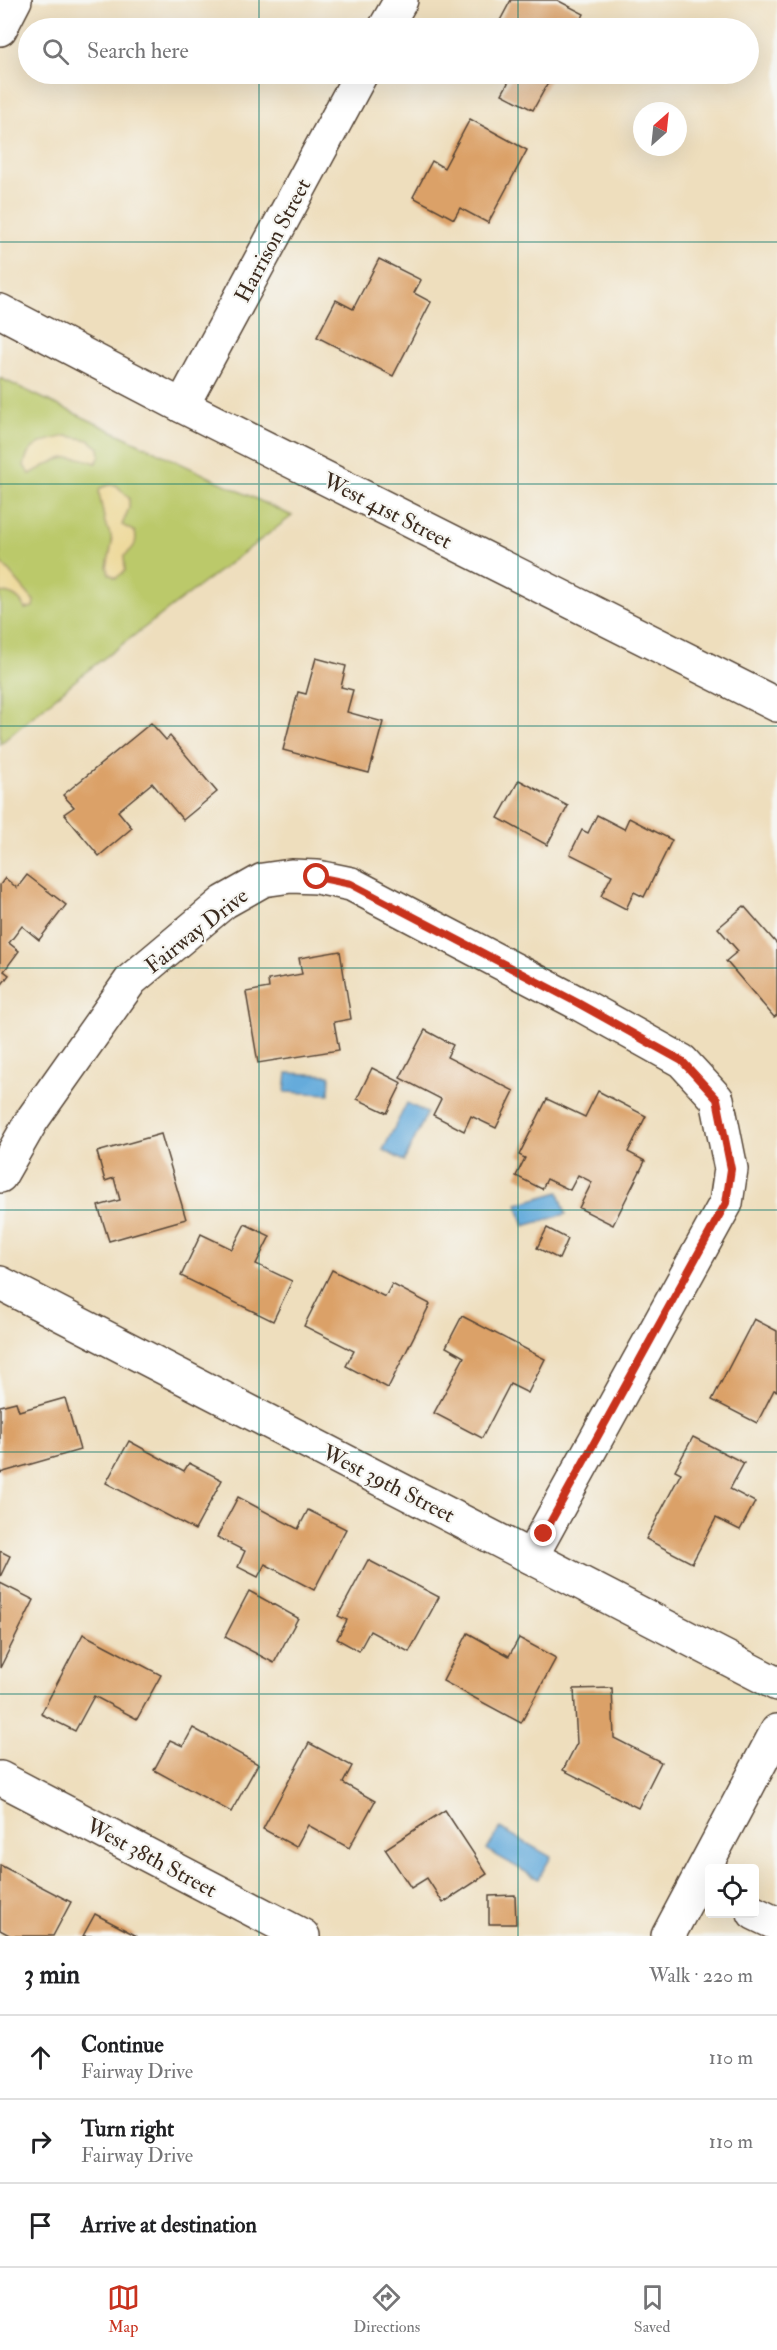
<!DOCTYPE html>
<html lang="en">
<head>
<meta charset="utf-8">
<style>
  body { margin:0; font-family:"IM FELL Double Pica",serif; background:#f6f6f6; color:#202124 }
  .controls { position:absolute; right:18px; bottom:18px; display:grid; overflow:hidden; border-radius:6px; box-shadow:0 6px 24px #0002 }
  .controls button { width:54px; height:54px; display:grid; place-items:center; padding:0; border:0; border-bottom:2px solid #e0e0e0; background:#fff; color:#202124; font:30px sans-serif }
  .compass { position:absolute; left:633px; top:102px; width:54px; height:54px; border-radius:50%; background:#fff; box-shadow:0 6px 24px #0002; rotate:27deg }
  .stop { position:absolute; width:18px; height:18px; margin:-14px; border:4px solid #c8321e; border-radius:50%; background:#fff }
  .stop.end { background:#c8321e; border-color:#fff; box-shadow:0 2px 6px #0008 }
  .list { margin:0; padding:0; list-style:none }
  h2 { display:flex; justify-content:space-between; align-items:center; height:78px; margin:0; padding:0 24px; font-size:26px }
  h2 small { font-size:20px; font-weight:400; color:#757577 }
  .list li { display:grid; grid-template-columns:39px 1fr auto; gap:18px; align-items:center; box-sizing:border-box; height:84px; padding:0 24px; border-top:2px solid #e0e0e0 }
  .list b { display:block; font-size:22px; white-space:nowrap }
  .list p { margin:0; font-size:20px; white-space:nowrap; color:#757577 }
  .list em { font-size:20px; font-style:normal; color:#757577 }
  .icon { flex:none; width:33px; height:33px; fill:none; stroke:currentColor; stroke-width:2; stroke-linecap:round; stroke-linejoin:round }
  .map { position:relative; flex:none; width:777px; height:1936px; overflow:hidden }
  .search { position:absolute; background:#fff; box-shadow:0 6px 24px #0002; left:18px; right:18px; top:18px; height:66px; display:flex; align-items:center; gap:15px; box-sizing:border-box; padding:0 21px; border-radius:33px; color:#757577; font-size:22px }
  .sheet { height:330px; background:#fff }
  nav { display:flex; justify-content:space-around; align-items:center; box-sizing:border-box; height:84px; border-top:2px solid #e0e0e0; background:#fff; font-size:16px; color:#757577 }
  nav a { display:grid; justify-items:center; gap:3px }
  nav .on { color:#c8321e }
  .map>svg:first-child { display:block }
  .green { fill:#bbc96b; stroke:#7b7a44; stroke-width:1.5 }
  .sand { fill:#eeda9e; stroke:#94825e; stroke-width:1.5 }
  .water { fill:#65abdb; stroke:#506a7c; stroke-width:1.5 }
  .building { fill:#dba168 }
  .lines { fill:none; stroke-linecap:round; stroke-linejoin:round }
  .minor-casing { stroke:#564536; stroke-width:36 }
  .minor { stroke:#fff; stroke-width:33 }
  .route { stroke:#c8321e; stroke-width:8 }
  .grid { fill:none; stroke:#0f766e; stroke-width:1.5; stroke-opacity:0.55 }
  .labels { text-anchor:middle; stroke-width:4.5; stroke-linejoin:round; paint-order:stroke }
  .street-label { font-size:22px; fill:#3b2a1e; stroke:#f6f6f2 }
</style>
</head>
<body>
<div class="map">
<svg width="777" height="1936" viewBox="0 0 777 1936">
  <rect width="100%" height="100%" fill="#f6f6f2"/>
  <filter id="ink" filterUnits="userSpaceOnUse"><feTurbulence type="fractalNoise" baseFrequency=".0167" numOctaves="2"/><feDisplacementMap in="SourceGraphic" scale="12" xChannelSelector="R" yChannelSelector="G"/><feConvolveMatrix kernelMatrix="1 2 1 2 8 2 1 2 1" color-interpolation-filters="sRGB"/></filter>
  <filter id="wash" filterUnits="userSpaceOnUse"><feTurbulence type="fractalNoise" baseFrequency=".008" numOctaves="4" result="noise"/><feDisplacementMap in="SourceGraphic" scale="24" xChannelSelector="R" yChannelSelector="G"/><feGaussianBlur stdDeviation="1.35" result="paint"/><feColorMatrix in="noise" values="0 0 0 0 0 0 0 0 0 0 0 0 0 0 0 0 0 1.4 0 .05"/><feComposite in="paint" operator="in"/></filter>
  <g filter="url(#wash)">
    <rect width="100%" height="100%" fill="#eedebd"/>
    <path class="green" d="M 0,378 L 292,516 L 83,674 L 0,744 Z"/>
    <g class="sand">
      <path d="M 67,436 L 89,440 L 99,448 L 100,456 L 96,463 C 67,451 55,460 30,474 L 24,466 C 27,443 47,440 67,436 Z"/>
      <path d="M 109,485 L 116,485 L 129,498 L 129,508 L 122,525 L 135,532 C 138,544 133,549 124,556 L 125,571 L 116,578 L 109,574 L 107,567 L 112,543 L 111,536 L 105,523 L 99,493 L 100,488 Z"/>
      <path d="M 0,561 L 34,601 L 33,607 L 25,609 C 20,597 12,594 0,592 Z"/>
    </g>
    <g class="water">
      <path d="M 287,1073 L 330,1075 L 329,1094 L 285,1092 Z"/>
      <path d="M 407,1103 L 427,1113 L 404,1161 L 383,1150 Z"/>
      <path d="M 559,1192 L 566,1214 L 524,1226 L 517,1204 Z"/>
      <path d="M 500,1828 L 551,1857 L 538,1879 L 487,1850 Z"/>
    </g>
    <g id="blocks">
      <g class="building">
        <path d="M 511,0 L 557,0 L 584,14 L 577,28 L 496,28 Z"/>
        <path d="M 513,74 L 553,74 L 533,110 L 502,94 Z"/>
        <path d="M 470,119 L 527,150 L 488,223 L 460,208 L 454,219 L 413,197 L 432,161 L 444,168 Z"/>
        <path d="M 379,259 L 421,280 L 414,293 L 431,302 L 393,376 L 317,337 L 336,300 L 353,309 Z"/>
        <path d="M 316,658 L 346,666 L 341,687 L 353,690 L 347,712 L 383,722 L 369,773 L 283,750 L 298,692 L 306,694 Z"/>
        <path d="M 151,723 L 166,740 L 170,736 L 217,792 L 183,820 L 152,783 L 118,811 L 132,828 L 99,856 L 64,814 L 74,807 L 63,795 Z"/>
        <path d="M 519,780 L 568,806 L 547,845 L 498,818 Z"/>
        <path d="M 597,815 L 624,829 L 629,818 L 672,840 L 644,897 L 634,892 L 626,909 L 601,896 L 612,875 L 570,854 L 582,830 L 588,833 Z"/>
        <path d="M 27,875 L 66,905 L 39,940 L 22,926 L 9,943 L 19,951 L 4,971 L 9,975 L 0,987 L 0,885 L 5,878 L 17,888 Z"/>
        <path d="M 744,906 L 777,944 L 777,1015 L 774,1017 L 726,961 L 738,951 L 718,928 Z"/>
        <path d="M 340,951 L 351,1019 L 334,1022 L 339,1050 L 258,1063 L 246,992 L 269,988 L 268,980 L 302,974 L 299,958 Z"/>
        <path d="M 425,1030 L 453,1045 L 447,1057 L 514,1091 L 496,1128 L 471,1116 L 464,1131 L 433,1115 L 441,1099 L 400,1078 Z"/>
        <path d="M 372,1068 L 402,1083 L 387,1113 L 357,1099 Z"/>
        <path d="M 598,1091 L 646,1116 L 628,1152 L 645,1161 L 613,1225 L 579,1208 L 592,1182 L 578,1175 L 570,1190 L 547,1179 L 542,1189 L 516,1176 L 525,1158 L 519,1155 L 547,1099 L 585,1117 Z"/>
        <path d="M 161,1134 L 186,1219 L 109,1241 L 98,1206 L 120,1200 L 114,1178 L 105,1181 L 97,1152 Z"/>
        <path d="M 245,1224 L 270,1236 L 256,1264 L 292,1281 L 273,1321 L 181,1276 L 201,1234 L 232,1249 Z"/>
        <path d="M 547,1228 L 568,1239 L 559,1259 L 537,1248 Z"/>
        <path d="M 332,1270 L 385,1297 L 392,1284 L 430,1304 L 388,1388 L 346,1366 L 354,1351 L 304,1326 Z"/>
        <path d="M 462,1316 L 545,1359 L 528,1393 L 510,1384 L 482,1438 L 434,1413 L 464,1357 L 446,1347 Z"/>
        <path d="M 754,1319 L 777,1331 L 777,1391 L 774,1390 L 757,1423 L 712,1400 Z"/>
        <path d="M 65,1398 L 80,1450 L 0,1473 L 0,1406 L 16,1402 L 19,1411 Z"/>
        <path d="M 693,1437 L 744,1463 L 730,1489 L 755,1502 L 740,1530 L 716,1518 L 692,1563 L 646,1539 L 681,1473 L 675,1470 Z"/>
        <path d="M 129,1441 L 184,1471 L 189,1463 L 222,1480 L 195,1530 L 106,1483 Z"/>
        <path d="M 238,1497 L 298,1529 L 308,1510 L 346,1529 L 314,1590 L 265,1564 L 258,1577 L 238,1567 L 245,1551 L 217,1537 Z"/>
        <path d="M 0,1551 L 10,1556 L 0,1577 Z"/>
        <path d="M 368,1560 L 439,1597 L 409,1652 L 370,1631 L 359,1651 L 337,1639 L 347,1620 L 338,1616 Z"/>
        <path d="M 0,1583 L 34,1600 L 0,1668 Z"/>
        <path d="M 249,1591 L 298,1618 L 274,1663 L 225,1637 Z"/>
        <path d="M 468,1633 L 509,1656 L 519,1638 L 556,1658 L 521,1723 L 443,1681 Z"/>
        <path d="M 83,1634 L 161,1675 L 137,1719 L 94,1696 L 75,1731 L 41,1714 Z"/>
        <path d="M 612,1688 L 614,1738 L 661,1762 L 638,1808 L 563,1770 L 577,1743 L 574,1689 Z"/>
        <path d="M 193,1728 L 258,1764 L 231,1812 L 154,1770 L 170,1740 L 183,1746 Z"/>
        <path d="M 309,1743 L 352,1766 L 343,1783 L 375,1801 L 349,1848 L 308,1825 L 296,1847 L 263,1829 Z"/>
        <path d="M 445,1810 L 487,1874 L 443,1903 L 427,1878 L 411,1888 L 385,1849 Z"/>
        <path d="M 0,1865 L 71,1902 L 53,1936 L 11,1936 L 0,1930 Z"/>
        <path d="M 515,1895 L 516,1924 L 489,1924 L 489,1896 Z"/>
        <path d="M 95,1914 L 137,1936 L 83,1936 Z"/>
      </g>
    </g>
  </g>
  <g filter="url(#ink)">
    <use href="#blocks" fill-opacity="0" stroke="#564536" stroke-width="1.5"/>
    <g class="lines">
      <g class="minor-casing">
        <g id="minor">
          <path d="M 385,28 L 401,0"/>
          <path d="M 0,29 L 15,0"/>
          <path d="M 0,311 L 182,406 L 777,705"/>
          <path d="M 182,406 L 361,74"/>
          <path d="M 0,1176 L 32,1120 L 131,980 L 224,902 L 263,880 L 291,876 L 317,877 L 351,884 L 576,1002 L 682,1061 L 717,1099 L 731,1169 L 726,1203 L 531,1557"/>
          <path d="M 0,1283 L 777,1684"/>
          <path d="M 0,1778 L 303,1936"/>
          <path d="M 754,1913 L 777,1924"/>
          <path d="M 668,1936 L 777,1731"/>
        </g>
      </g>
      <use href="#minor" class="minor"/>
    </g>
  </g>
  <g class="lines" filter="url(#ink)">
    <path class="route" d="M 317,877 L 351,884 L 576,1002 L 682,1061 L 717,1099 L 731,1169 L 726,1203 L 544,1534"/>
  </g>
  <path class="grid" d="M 259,0 L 259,28M 518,0 L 518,28M 259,74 L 259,1936M 518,74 L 518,1936M 0,242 L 777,242M 0,484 L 777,484M 0,726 L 777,726M 0,968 L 777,968M 0,1210 L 777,1210M 0,1452 L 777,1452M 0,1694 L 777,1694"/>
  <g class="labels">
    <g class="street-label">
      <text transform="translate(272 240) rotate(-62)" y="8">Harrison Street</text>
      <text transform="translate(388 510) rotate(27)" y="8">West 41st Street</text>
      <text transform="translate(196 930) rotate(-38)" y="8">Fairway Drive</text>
      <text transform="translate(389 1483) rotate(27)" y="8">West 39th Street</text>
      <text transform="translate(152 1857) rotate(28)" y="8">West 38th Street</text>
    </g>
  </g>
</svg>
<div class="controls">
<button><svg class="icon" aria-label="locate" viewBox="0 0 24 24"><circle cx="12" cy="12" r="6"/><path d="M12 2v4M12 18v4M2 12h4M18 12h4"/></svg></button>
</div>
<svg class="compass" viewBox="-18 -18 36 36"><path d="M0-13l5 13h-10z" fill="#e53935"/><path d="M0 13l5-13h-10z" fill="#757577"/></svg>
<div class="stop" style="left:317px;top:877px"></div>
<div class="stop end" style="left:544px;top:1534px"></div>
<div class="search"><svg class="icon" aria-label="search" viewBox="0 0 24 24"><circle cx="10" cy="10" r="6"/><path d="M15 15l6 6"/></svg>Search here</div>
</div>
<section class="sheet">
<h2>3 min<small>Walk · 220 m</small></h2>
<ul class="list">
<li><svg class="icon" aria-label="ahead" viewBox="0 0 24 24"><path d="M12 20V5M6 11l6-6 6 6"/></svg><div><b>Continue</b><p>Fairway Drive</p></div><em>110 m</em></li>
<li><svg class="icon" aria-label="right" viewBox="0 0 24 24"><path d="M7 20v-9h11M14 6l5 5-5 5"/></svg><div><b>Turn right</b><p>Fairway Drive</p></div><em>110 m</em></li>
<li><svg class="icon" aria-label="arrive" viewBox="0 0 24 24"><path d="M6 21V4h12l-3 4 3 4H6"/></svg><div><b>Arrive at destination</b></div></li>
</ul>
</section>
<nav>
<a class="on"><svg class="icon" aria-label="map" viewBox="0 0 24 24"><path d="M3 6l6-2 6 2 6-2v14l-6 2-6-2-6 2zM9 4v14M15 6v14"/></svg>Map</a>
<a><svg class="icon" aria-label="directions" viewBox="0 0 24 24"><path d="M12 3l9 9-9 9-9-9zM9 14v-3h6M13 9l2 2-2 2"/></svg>Directions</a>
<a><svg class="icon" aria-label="saved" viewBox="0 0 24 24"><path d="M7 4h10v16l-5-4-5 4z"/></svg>Saved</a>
</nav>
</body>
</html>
